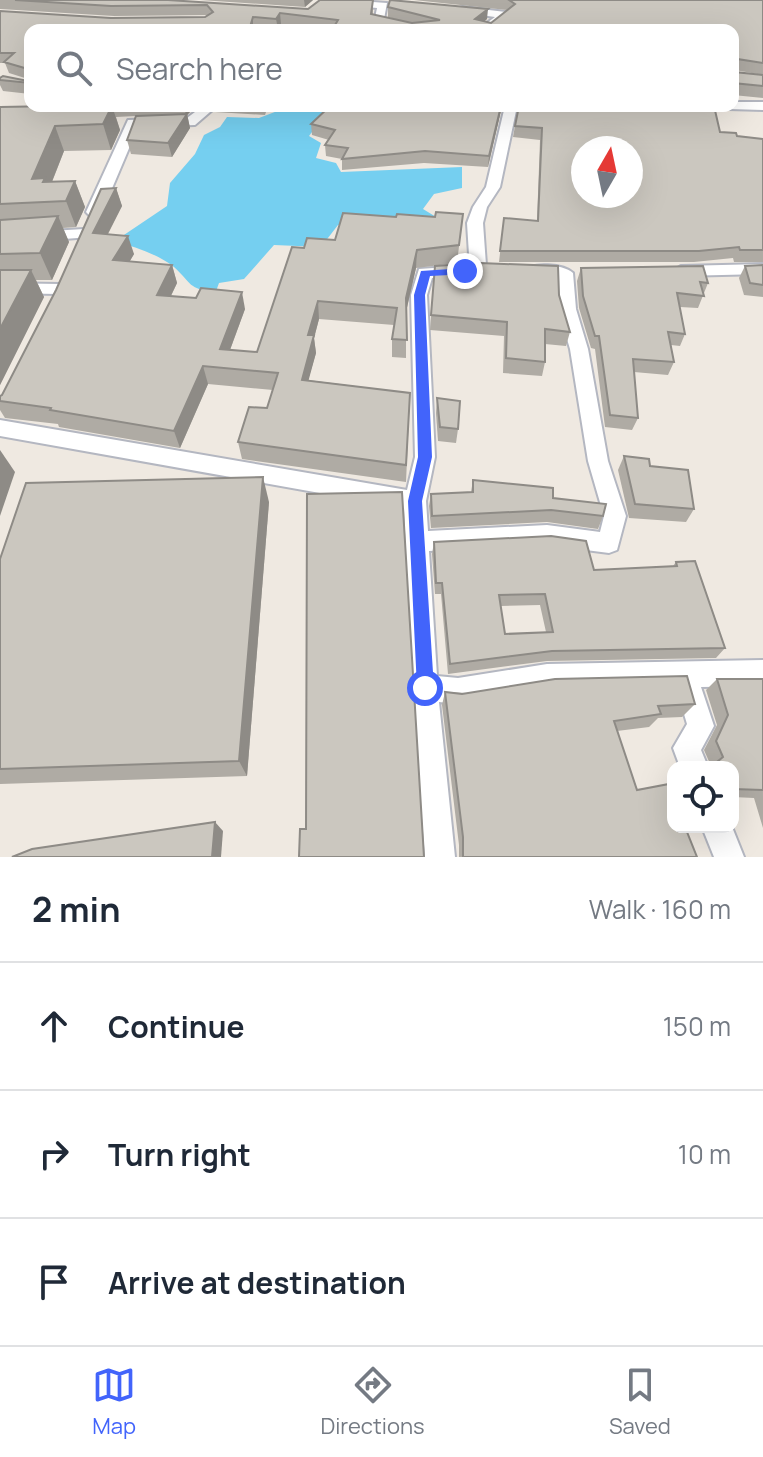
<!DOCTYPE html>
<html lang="en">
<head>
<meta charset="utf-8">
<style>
  body { margin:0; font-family:Manrope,sans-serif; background:#f2f2f3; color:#1f2937 }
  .controls { position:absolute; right:24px; bottom:24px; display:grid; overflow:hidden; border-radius:16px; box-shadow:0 8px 32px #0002 }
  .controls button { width:72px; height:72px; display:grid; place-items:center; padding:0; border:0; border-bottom:2px solid #e0e1e3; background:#fff; color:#1f2937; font:40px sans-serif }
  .compass { position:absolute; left:571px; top:136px; width:72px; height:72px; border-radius:50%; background:#fff; box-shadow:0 8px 32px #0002; rotate:9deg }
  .stop { position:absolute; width:24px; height:24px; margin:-18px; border:6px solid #4264fb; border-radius:50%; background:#fff }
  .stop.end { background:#4264fb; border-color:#fff; box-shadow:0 2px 8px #0008 }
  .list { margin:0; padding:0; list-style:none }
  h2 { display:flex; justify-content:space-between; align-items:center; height:104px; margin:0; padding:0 32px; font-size:34px }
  h2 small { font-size:26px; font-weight:400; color:#747a83 }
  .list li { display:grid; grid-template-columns:52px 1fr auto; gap:24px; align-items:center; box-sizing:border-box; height:128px; padding:0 32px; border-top:2px solid #e0e1e3 }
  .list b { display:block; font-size:30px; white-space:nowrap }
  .list em { font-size:26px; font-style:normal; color:#747a83 }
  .icon { flex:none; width:44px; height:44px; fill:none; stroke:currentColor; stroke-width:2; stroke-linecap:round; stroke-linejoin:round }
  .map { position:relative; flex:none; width:763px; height:857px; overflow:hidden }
  .search { position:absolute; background:#fff; box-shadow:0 8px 32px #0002; left:24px; right:24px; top:24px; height:88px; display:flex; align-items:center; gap:20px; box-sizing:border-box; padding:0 28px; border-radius:16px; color:#747a83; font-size:30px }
  .sheet { height:488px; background:#fff }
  nav { display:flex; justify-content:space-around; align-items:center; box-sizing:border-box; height:112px; border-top:2px solid #e0e1e3; background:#fff; font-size:22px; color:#747a83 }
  nav a { display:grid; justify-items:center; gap:4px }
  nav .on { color:#4264fb }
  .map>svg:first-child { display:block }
  .water { fill:#75cff0 }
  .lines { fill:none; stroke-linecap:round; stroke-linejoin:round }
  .street-casing { stroke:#b4b7c1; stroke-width:4 }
  .street { fill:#fff; fill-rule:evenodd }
  .wall { fill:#afaba4; fill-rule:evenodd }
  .shaded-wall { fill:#8e8b86 }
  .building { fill:#cbc7bf; stroke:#8e8b86; stroke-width:2; fill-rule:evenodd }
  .route { fill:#4264fb }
</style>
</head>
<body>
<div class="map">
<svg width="763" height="857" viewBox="0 0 763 857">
  <rect width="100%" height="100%" fill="#efe9e1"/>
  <path class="water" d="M 280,110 L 327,112 L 309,136 L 321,143 L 316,158 L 336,163 L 341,172 L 462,167 L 462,188 L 434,194 L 423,209 L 441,220 L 338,225 L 321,247 L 274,245 L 244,279 L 219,283 L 215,294 C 186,286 194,286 174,267 C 158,254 134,247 115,241 L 167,206 L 170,183 L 195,154 L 204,135 L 220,127 L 227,117 L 259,118 Z"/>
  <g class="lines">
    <g class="street-casing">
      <g id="street">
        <path d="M 344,0 L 387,3 L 384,19 L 436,30 L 412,30 L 374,23 L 377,8 L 348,5 Z"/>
        <path d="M 463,7 L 506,12 L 511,15 L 490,30 L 477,30 L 495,17 L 459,12 L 459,8 Z"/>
        <path d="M 733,102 L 763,102 L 763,110 L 729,109 L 727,106 L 733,106 Z"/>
        <path d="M 203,106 L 217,106 L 195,125 L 138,127 L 102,212 L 94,217 L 89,215 L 86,212 L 128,120 L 187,118 Z"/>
        <path d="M 505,106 L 517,106 L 500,187 L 487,207 L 483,223 L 486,265 L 505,267 L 507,271 C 499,279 478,278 470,270 L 467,223 L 473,207 L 486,187 Z"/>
        <path d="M 84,229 L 92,234 L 90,237 L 0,244 L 0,234 Z"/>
        <path d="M 763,264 L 763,274 L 681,276 L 673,271 L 681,266 Z"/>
        <path d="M 462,266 L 468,267 L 468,275 L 432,278 L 427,295 L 435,457 L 426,501 L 428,531 L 547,525 L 600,532 L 604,516 L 588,461 L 570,349 L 558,309 L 557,278 L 525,275 L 523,271 C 532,262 564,264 573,273 L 576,309 L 588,349 L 608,461 L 626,516 L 617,550 L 609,553 L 547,545 L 429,551 L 437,676 L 458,678 L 547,664 L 763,660 L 763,686 L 701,687 L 714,726 L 701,750 L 708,767 L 680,767 L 673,748 L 687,724 L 676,687 L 547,690 L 458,704 L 439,702 L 455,857 L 425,857 L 412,688 L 404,508 L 0,436 L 0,420 L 407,490 L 415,457 L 411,295 L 419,269 Z"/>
        <path d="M 0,283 L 59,284 L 67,289 L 59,294 L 0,293 Z"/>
        <path d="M 702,827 L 732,827 L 744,857 L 714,857 Z"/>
      </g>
    </g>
    <use href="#street" class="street"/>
  </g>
  <g class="wall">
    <path d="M 0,0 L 168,0 L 308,9 L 373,0 L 373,15 L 403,21 L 388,17 L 388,7 L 487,19 L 484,21 L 491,23 L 507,10 L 414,0 L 763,0 L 763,75 L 735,70 L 735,72 L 763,75 L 763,98 L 733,95 L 733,30 L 332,29 L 281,24 L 278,29 L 254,27 L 253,30 L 30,30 L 30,94 L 3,91 L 0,85 L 0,78 L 28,81 L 28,79 L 9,73 L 5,63 L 0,63 L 0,11 L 111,18 L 205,17 L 207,15 L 114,16 L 0,9 Z"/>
    <path d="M 200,0 L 313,0 L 305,7 Z"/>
    <path d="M 35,106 L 199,106 L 187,114 L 190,128 L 172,157 L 131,154 L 127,140 L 136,116 L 116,117 L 120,130 L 111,150 L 64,151 L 52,182 L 75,181 L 85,207 L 76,227 L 63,228 L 69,242 L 52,280 L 36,280 L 44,297 L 0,385 L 0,107 Z"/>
    <path d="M 214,106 L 268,106 L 265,115 L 215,112 Z"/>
    <path d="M 502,106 L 488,167 L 424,163 L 342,170 L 342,159 L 326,156 L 325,145 L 329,140 L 312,135 L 311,124 Z"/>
    <path d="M 515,126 L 720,132 L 737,136 L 763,139 L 763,262 L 734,262 L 733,258 L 694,262 L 499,262 L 504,218 L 537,221 L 540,140 L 513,137 Z"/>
    <path d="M 116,188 L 122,206 L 108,234 L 134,254 L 129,262 L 172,265 L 177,283 L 171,296 L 245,309 L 230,350 L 257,352 L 304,248 L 335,240 L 396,217 L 435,217 L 463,214 L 457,263 L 416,268 L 406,312 L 406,358 L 392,357 L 392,339 L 394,325 L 319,319 L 314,338 L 316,353 L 308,380 L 410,393 L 406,482 L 242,459 L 238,442 L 267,408 L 273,390 L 208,384 L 180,448 L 59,427 L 58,424 L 5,418 L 0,410 L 0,401 L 2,395 Z"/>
    <path d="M 763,265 L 763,297 L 744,295 L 739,278 L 745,266 Z"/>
    <path d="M 435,266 L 559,295 L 570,332 L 566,346 L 545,344 L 545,362 L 542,376 L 503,373 L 504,336 L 430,330 Z"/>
    <path d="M 581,268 L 708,283 L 698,308 L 680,307 L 685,334 L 680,346 L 671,345 L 674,362 L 668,375 L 634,372 L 638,418 L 632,430 L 605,427 L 595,349 L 591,348 L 579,308 L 577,281 Z"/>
    <path d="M 437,398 L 458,429 L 456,443 L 438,441 L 436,413 Z"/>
    <path d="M 624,456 L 650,466 L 694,509 L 686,522 L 629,518 L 618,470 Z"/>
    <path d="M 473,480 L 553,498 L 603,516 L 598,529 L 547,522 L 431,528 L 429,506 L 431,494 L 471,492 Z"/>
    <path d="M 269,502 L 247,776 L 0,784 L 0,559 Z"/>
    <path d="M 434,542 L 594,570 L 673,566 L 676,562 L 725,648 L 716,658 L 547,661 L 448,674 L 441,594 L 435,594 L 432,554 ZM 540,605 L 546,632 L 505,634 L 501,606 Z"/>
    <path d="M 717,679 L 763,679 L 763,828 L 754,798 L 733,797 L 733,767 L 709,767 L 711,766 L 704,750 L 717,725 L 706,690 Z"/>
    <path d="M 445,692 L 695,704 L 682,717 L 658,718 L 649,727 L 617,731 L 637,790 L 697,857 L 459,857 L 459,845 L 442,705 Z"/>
  </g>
  <g class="shaded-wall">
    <path d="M 304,0 L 313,0 L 305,7 Z"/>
    <path d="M 488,9 L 487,19 L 474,30 L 475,19 Z"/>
    <path d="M 280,13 L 281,24 L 278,29 L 276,19 Z"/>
    <path d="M 253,17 L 253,30 L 249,30 Z"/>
    <path d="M 112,106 L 120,130 L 111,150 L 103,124 Z"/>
    <path d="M 184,106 L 199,106 L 186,115 Z"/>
    <path d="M 501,106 L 502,106 L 488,167 L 489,156 Z"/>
    <path d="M 187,114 L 190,128 L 172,157 L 168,143 Z"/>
    <path d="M 55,126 L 64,151 L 49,189 L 32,179 Z"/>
    <path d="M 75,181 L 85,207 L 76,227 L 66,201 Z"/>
    <path d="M 116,188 L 122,206 L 99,251 L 93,233 Z"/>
    <path d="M 58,216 L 69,242 L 52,280 L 40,253 Z"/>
    <path d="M 128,236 L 134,254 L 120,278 L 113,260 Z"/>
    <path d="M 417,250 L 416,268 L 405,316 L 406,298 Z"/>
    <path d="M 172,265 L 177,283 L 163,312 L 157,295 Z"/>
    <path d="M 31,270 L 44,297 L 0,385 L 0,329 Z"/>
    <path d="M 242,292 L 245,309 L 224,366 L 220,349 Z"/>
    <path d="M 318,301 L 319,319 L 314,338 L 316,353 L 304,397 L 302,380 L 308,335 Z"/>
    <path d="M 203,366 L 208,384 L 180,448 L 174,431 Z"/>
    <path d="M 0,450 L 15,472 L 0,516 Z"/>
    <path d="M 263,477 L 269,502 L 247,776 L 239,761 Z"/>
    <path d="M 215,822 L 223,831 L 221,857 L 212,857 Z"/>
  </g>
  <g class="building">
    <path d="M 15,0 L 168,0 L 308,9 L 320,0 L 373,0 L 371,14 L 412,23 L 440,20 L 388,7 L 390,0 L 488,9 L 475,19 L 491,23 L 515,4 L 509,0 L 763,0 L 763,63 L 737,59 L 735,72 L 763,75 L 763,86 L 733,83 L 733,30 L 332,30 L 338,20 L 280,13 L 276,19 L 253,17 L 249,30 L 30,30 L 30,83 L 0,80 L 0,78 L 3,76 L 28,81 L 28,69 L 4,62 L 14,53 L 0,53 L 0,11 L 111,18 L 205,17 L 213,12 L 207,5 L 111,6 Z"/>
    <path d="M 56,106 L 112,106 L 103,124 L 55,126 L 32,179 L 45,178 L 43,182 L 75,181 L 66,201 L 0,204 L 0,107 Z"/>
    <path d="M 330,106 L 501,106 L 489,156 L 425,151 L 342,159 L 348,148 L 325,145 L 335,130 L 311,124 Z"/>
    <path d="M 519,106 L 714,106 L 720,132 L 736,133 L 737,136 L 763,139 L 763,250 L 740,250 L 739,247 L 699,251 L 500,251 L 504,218 L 538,221 L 542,128 L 515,126 ZM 583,148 L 631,148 L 631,196 L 583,196 Z"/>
    <path d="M 187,114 L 168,143 L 127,140 L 136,116 Z"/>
    <path d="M 116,188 L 93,233 L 128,236 L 113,260 L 172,265 L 157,295 L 196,298 L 201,288 L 242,292 L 220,349 L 257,352 L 292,247 L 304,248 L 307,238 L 335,240 L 343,213 L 396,217 L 397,214 L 435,217 L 436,212 L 463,214 L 459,245 L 417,250 L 406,298 L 407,340 L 392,339 L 397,308 L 318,301 L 308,335 L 314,335 L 302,380 L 410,393 L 406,465 L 238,442 L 249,407 L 267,408 L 278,373 L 203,366 L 174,431 L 50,410 L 51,408 L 0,401 L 0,396 L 2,395 L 56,290 L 101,189 Z"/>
    <path d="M 58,216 L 40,253 L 0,254 L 0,220 Z"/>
    <path d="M 480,263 L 558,266 L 559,295 L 570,332 L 545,329 L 545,362 L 506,358 L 507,322 L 431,315 L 435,266 Z"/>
    <path d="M 763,265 L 763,285 L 750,283 L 745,266 Z"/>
    <path d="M 703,266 L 708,283 L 700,282 L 704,296 L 677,293 L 685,334 L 668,332 L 674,362 L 633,359 L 638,418 L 610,415 L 599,336 L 595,336 L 583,296 L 581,268 Z"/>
    <path d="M 0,270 L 31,270 L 0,329 Z"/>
    <path d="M 437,398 L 460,401 L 458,429 L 440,427 Z"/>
    <path d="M 624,456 L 649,459 L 650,466 L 688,470 L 694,509 L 635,504 Z"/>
    <path d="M 263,477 L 239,761 L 0,769 L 0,559 L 26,483 Z"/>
    <path d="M 473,480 L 553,488 L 553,498 L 606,504 L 603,516 L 551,510 L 432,516 L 431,494 L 473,492 Z"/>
    <path d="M 402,492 L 424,857 L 299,857 L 300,829 L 306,829 L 307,494 Z"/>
    <path d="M 551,536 L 586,541 L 594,570 L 677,566 L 676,562 L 695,561 L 725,648 L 552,651 L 450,664 L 442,583 L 436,583 L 434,542 ZM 545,594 L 553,632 L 505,634 L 499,595 Z"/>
    <path d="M 687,676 L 695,704 L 658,706 L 661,714 L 614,721 L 637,790 L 669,784 L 673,795 L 673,827 L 685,827 L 697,857 L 463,857 L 463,837 L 445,692 L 462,694 L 555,679 Z"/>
    <path d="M 717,679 L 763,679 L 763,790 L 733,789 L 733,767 L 718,767 L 717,762 L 723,757 L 716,741 L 728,715 Z"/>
    <path d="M 215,822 L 212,857 L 12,857 L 32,849 Z"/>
  </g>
  <path class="route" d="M 465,268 L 469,274 L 430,276 L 425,295 L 432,457 L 422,501 L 434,688 L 425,696 L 417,688 L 408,501 L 418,457 L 414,295 L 421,271 Z"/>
</svg>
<div class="controls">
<button><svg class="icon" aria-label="locate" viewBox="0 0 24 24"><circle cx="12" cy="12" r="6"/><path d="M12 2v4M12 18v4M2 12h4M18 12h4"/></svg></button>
</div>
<svg class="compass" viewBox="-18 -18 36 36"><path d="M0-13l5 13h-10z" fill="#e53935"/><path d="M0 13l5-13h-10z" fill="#747a83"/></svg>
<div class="stop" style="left:425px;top:688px"></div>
<div class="stop end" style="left:465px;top:271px"></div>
<div class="search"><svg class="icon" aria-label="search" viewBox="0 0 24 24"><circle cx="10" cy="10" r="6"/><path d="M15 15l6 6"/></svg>Search here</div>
</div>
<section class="sheet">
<h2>2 min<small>Walk · 160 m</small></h2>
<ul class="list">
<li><svg class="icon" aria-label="ahead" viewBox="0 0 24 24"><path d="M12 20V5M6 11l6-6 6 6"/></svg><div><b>Continue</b></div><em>150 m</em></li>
<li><svg class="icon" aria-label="right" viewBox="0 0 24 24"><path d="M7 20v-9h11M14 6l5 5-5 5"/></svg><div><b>Turn right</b></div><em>10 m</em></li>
<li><svg class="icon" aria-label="arrive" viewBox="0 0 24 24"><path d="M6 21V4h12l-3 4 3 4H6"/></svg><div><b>Arrive at destination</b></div></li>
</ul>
</section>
<nav>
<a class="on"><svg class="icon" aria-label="map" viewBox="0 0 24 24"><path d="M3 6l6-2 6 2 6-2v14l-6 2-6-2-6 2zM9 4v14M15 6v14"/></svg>Map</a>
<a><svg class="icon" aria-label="directions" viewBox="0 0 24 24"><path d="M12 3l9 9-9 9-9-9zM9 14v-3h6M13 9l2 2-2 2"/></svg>Directions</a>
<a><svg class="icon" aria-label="saved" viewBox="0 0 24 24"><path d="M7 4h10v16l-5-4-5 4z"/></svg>Saved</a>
</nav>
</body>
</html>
